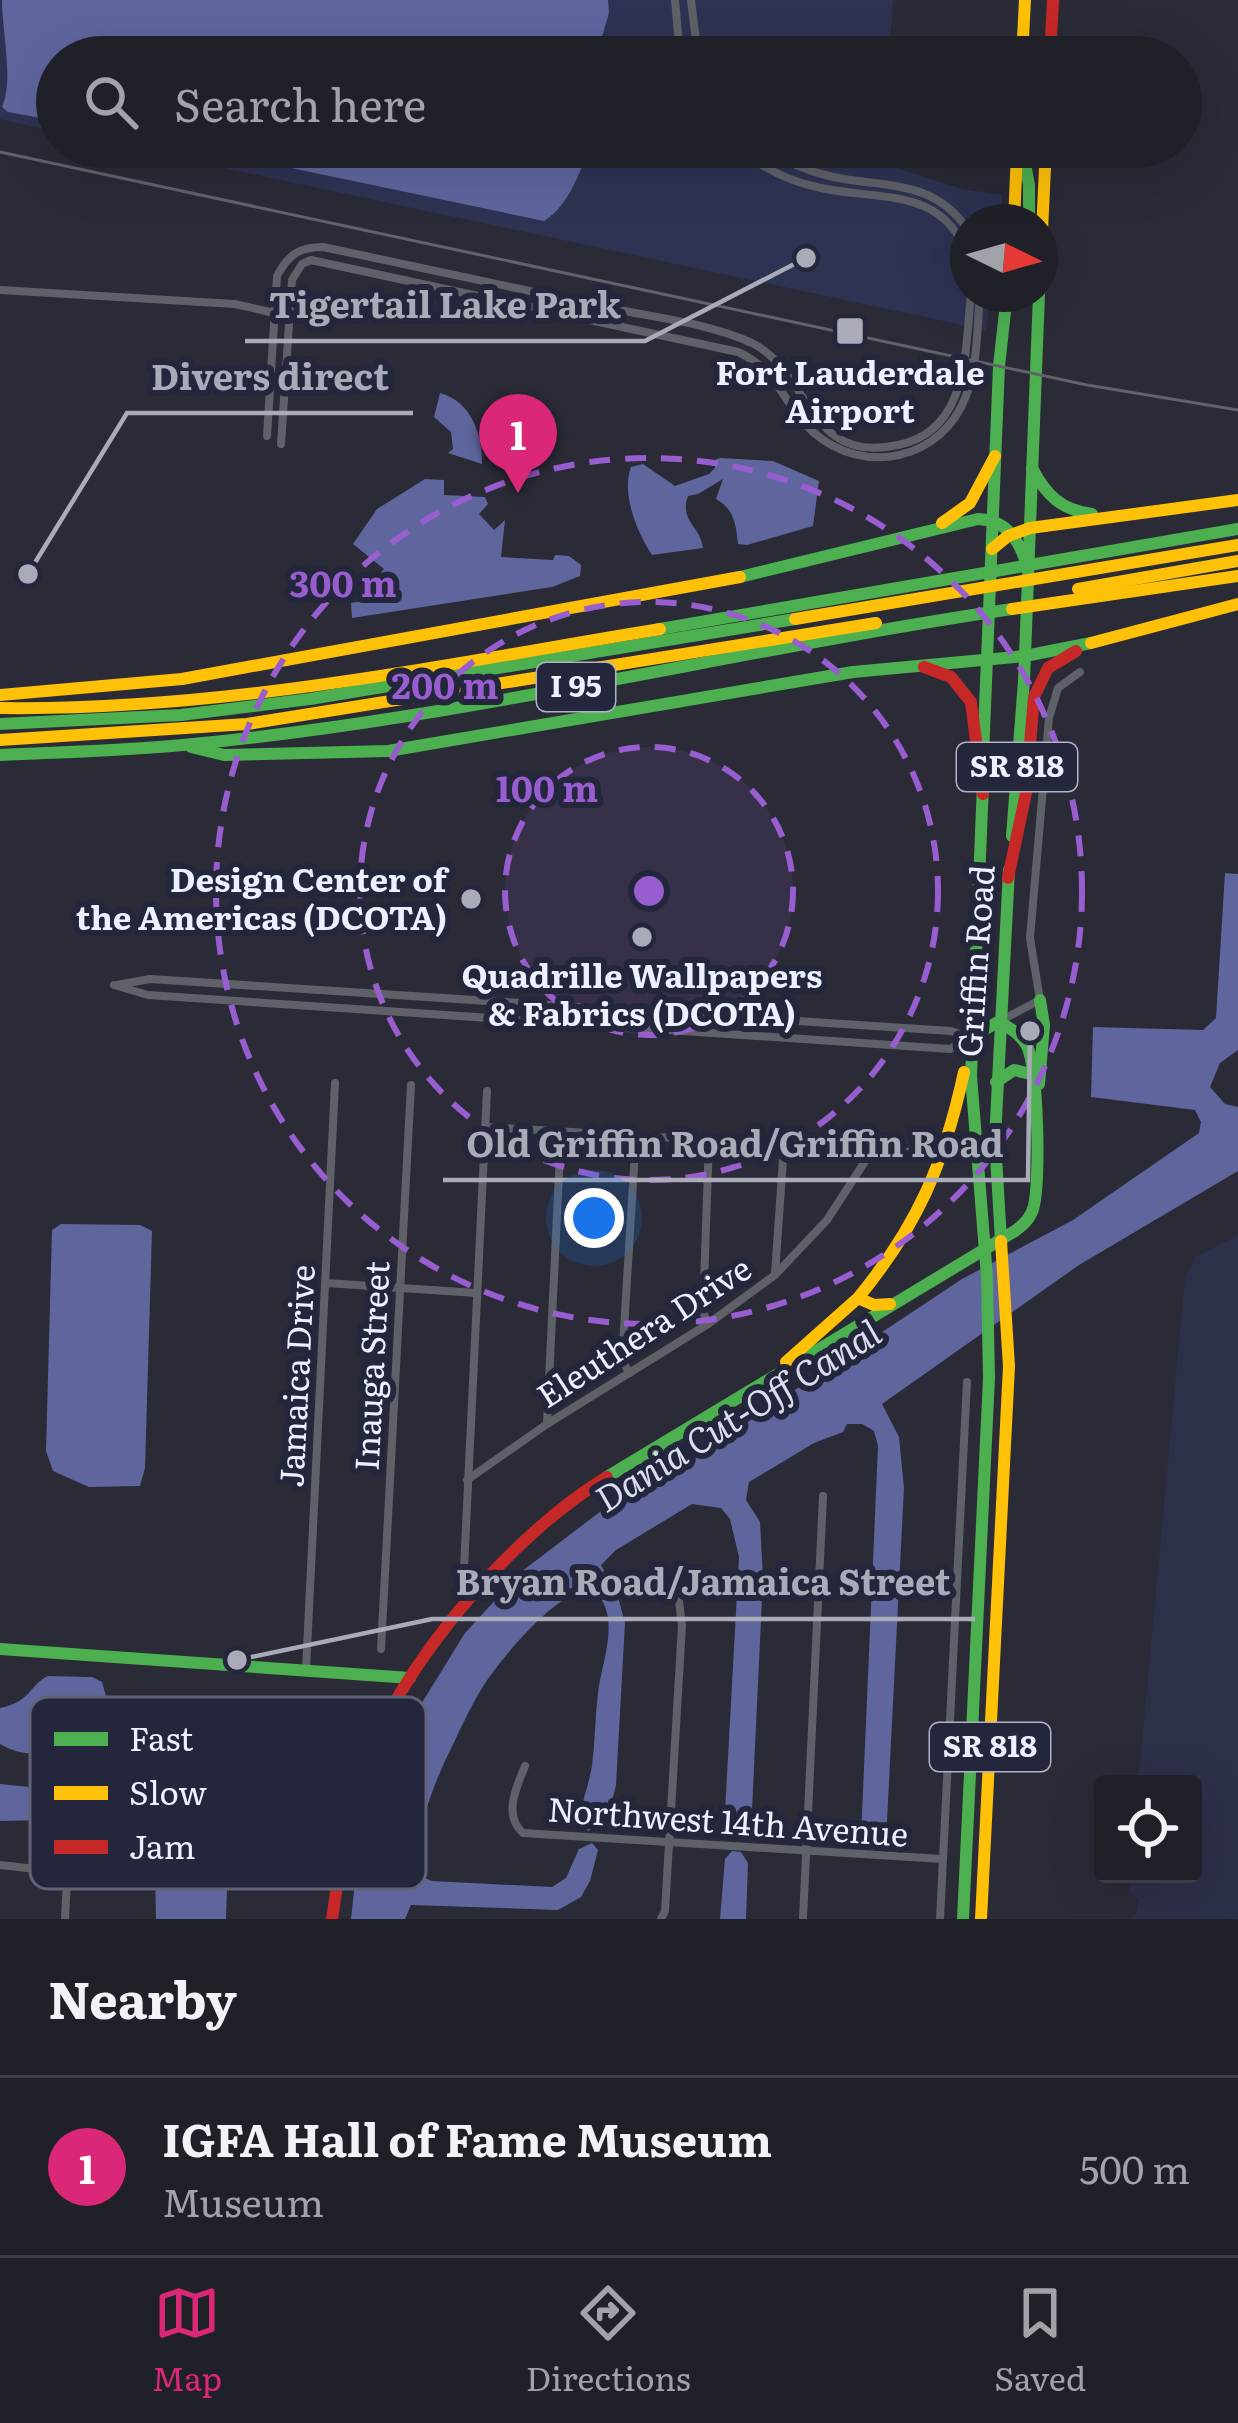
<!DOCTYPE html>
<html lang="en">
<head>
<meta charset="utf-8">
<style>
  body { margin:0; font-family:Literata,serif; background:#2d2d34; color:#f1f3f6 }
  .controls { position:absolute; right:36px; bottom:36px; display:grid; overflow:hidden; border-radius:12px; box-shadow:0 12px 48px #0002 }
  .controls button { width:108px; height:108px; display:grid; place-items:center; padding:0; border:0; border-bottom:3px solid #3d3e45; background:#202028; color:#f1f3f6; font:60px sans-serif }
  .compass { position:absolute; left:950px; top:204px; width:108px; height:108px; border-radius:50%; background:#202028; box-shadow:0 12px 48px #0002; rotate:95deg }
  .you { position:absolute; left:594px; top:1218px; width:42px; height:42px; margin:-30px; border:9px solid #fff; border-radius:50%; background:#1a73e8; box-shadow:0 0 0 18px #1a73e833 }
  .badge { display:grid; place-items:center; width:78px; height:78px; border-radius:50%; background:#db2777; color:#fff; font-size:39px; font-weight:700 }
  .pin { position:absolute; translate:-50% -99px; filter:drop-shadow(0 3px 6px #0008) }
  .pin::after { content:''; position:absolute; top:63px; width:42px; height:36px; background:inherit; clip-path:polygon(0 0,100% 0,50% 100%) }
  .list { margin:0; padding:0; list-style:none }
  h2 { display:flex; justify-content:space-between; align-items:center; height:156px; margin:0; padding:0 48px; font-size:51px }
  h2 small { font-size:39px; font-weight:400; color:#a2a3a8 }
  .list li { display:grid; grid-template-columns:78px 1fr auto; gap:36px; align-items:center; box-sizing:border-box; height:180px; padding:0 48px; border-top:3px solid #3d3e45 }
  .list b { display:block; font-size:45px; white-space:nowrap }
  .list p { margin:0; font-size:39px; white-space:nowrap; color:#a2a3a8 }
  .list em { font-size:39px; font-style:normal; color:#a2a3a8 }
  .icon { flex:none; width:66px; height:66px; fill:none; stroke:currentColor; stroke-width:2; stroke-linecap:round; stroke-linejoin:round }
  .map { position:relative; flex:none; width:1238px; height:1919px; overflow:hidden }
  .search { position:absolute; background:#202028; box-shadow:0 12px 48px #0002; left:36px; right:36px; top:36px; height:132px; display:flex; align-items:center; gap:30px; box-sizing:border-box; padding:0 42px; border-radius:66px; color:#a2a3a8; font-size:45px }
  .sheet { height:336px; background:#202028 }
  nav { display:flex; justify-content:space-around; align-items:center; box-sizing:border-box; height:168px; border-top:3px solid #3d3e45; background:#202028; font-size:33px; color:#a2a3a8 }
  nav a { display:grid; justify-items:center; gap:6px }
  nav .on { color:#db2777 }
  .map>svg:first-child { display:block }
  .built { fill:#2d3049 }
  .green { fill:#2f3353 }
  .water { fill:#5f669e }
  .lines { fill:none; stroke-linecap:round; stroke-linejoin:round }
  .street { stroke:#5f6169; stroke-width:8 }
  .fast { stroke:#4caf50; stroke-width:12 }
  .slow { stroke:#ffc107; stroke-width:12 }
  .jam { stroke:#c62828; stroke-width:12 }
  .rail { stroke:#61626b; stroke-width:3 }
  .ring { fill:none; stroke:#985dcf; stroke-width:6; stroke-dasharray:21 15 }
  .poi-dot { fill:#a9abb8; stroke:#24273c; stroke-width:4.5 }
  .labels { text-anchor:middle; stroke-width:12; stroke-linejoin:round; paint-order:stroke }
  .shield { fill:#24273c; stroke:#b1b4c4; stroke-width:3 }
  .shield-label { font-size:30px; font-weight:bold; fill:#edf0fe }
  .poi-label { font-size:33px; font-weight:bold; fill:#edf0fe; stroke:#24273c }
  .street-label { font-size:33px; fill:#edf0fe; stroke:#24273c }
  .water-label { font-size:36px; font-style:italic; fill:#daddef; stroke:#24273c }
  .key { fill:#24273c; stroke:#606376; stroke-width:3 }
  .key-label { font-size:33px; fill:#edf0fe }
  .centre { fill:#985dcf; stroke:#24273c; stroke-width:6 }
  .ring-label { font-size:36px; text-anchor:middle; font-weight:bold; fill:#985dcf; stroke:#24273c; stroke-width:12; stroke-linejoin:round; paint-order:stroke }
  .leader { fill:none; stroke:#a9abb8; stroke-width:4.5 }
  .callout-dot { fill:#a9abb8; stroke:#24273c; stroke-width:4.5 }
  .callout-label { font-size:36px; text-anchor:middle; font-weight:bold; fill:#a9abb8; stroke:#24273c; stroke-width:12; stroke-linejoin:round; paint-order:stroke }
</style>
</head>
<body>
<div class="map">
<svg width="1238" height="1919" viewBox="0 0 1238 1919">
  <rect width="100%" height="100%" fill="#2a2b36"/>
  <path class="built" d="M 1238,1235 L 1238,1919 L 1130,1919 L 1136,1914 L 1138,1899 L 1129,1892 L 1130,1874 L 1193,1874 L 1193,1784 L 1138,1784 L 1185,1277 L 1196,1257 Z"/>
  <g class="green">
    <path d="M 0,0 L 893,0 L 889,57 L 57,57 L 57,132 L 0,119 Z"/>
    <path d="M 126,147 L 884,147 L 884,164 L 962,189 L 1002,195 L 999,222 L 968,222 L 968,294 L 990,294 L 986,330 Z"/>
  </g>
  <g class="water">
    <path d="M 2,0 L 608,0 L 609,13 L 596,57 L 57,57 L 57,121 L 8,112 L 2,107 C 14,81 2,32 2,0 Z"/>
    <path d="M 191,147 L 591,147 C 578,173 570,205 544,221 Z"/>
    <path d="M 440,393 C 471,401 483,435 482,464 L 448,453 L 453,449 L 451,432 L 434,417 Z"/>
    <path d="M 720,458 L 773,461 L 819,481 L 813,526 L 747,545 L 738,544 C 736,524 734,509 716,499 L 723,479 L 698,494 L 688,496 C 679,521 700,525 703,548 L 652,555 C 637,532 621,494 631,467 L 643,464 L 675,486 L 709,474 L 715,468 L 715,460 Z"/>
    <path d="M 425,479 L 444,480 L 444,495 L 485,497 L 488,504 L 479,514 L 494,530 L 505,520 L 501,557 L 553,560 L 555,555 L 569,556 L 581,565 L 580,576 L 552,587 L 352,618 L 351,603 L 358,602 L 384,569 L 353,544 L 377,509 Z"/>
    <path d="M 1225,873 L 1238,874 L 1238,1050 L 1220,1063 L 1210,1087 L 1225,1104 L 1238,1107 L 1238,1171 L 1079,1265 L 882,1404 L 899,1437 L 904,1488 L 886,1840 L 876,1850 L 868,1849 L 861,1837 L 878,1446 L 874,1431 L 862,1424 L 847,1424 L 843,1432 L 814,1443 L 749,1482 L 746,1500 L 760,1522 L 763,1578 L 751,1831 L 740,1841 L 724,1830 L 739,1557 L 730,1519 L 721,1508 L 692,1504 L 616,1550 L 601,1565 L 618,1597 L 625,1623 L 616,1785 L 607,1821 L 588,1831 L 579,1819 C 582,1801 589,1784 592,1766 C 595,1742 595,1717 598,1693 C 601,1665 617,1629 603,1602 C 580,1558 498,1663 484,1685 C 469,1708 458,1735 446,1759 C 429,1795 417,1834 412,1873 L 432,1881 L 552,1887 L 566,1878 L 579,1849 L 592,1843 L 598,1850 L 590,1881 L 581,1897 L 558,1910 L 411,1905 L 405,1919 L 351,1919 L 359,1846 L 313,1833 L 293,1836 L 287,1862 L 228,1857 L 226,1919 L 156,1919 L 155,1866 L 112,1826 L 97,1819 L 0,1821 L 0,1784 L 108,1795 L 134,1792 L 227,1799 L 231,1790 L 329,1797 L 339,1811 L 364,1815 L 386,1761 L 465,1633 L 521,1572 L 622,1495 L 733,1431 L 962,1279 L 1073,1220 L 1199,1133 L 1201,1122 L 1195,1110 L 1091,1097 L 1093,1027 L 1203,1030 L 1216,1018 Z"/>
    <path d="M 61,1224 L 140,1225 L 152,1231 L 145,1468 L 140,1486 L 89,1487 L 53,1471 L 46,1451 L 52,1230 Z"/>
    <path d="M 48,1676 L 92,1677 L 102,1682 L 107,1700 L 105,1741 C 92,1748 81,1743 66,1746 C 39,1751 28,1760 0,1744 L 0,1708 C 31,1702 29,1685 48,1676 Z"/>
    <path d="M 732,1851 L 741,1852 L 748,1863 L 746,1919 L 720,1919 L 725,1859 Z"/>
  </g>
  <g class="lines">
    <g class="street">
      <path d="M 675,0 L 680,57"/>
      <path d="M 691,0 L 698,57"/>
      <path d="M 736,147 C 761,167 790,182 821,188 C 881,201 941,186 968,255"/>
      <path d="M 763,147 C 784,161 807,171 833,177 C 886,188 934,179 968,230"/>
      <path d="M 0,290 L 235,304 L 279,314"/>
      <path d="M 267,436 L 277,276 C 288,255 299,247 323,247 C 418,268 514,287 610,308 C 655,318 709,323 752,343 C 812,373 806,465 898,445 C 969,431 965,350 971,294"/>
      <path d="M 281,444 L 292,280 L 302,264 L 311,260 L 738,352 C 780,371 782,404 813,432 C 864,477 942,460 966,396 C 978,364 977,327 980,294"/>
      <path d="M 114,985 L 148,995 L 950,1049 L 971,1037"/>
      <path d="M 117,985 L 150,979 L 951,1031 L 969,1037"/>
      <path d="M 1000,1021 L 1040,1000 L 1030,938 L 1049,718 L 1058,688 L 1080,672"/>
      <path d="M 485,1127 L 912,1152"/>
      <path d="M 775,1274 L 784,1145"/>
      <path d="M 326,1283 L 476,1293"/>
      <path d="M 708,1324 L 703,1312 L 709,1140"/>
      <path d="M 630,1373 L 622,1361 L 636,1135"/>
      <path d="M 547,1422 L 561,1132"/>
      <path d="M 467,1480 L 547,1424 L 708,1324 L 775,1275 L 827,1220 L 873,1149"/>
      <path d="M 476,1589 L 464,1568 L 487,1091"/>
      <path d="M 381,1649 L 411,1085"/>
      <path d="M 306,1669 L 335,1083"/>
      <path d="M 525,1766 C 516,1788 503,1815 523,1833 L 942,1859"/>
      <path d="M 0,1865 L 62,1872 L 67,1879 L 65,1919"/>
      <path d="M 661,1919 L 665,1911 L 682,1626 L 678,1593"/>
      <path d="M 803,1919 L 823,1496"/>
      <path d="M 940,1919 L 967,1382"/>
    </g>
    <g class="fast">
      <path d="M 1022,147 L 1029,185 L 1029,222"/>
      <path d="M 1032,468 C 1046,495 1061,510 1092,514"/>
      <path d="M 740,577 L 978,519 C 1008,520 1019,541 1028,567"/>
      <path d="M 660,629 L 1238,529"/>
      <path d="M 0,724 L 181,715 L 310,699 L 795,619"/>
      <path d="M 191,747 L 224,755 L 388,751 L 853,672 L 1025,656 L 1091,643"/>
      <path d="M 0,755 C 61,752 122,751 183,745 C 462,719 735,650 1012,609"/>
      <path d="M 983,756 L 999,366 L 1007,294"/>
      <path d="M 1012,836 L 1024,681 L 1039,294"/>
      <path d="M 996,1082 L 1014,1070 L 1035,1075"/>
      <path d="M 1039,1084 L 1044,1025 L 1040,1000"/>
      <path d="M 1001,1241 L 995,1139 L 1009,870"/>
      <path d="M 607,1477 L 1015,1231 C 1023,1225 1030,1219 1033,1209 C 1041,1185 1038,1068 1027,1046 C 1020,1034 1011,1028 998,1022 L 971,1037"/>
      <path d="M 0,1649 L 410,1678"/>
      <path d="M 963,1919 L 989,1378 L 987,1277 L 971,1076 L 983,784"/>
    </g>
    <g class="slow">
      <path d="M 1022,57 L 1025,0"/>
      <path d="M 1014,222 L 1017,152"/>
      <path d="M 1040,273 L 1046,147"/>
      <path d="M 942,523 L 970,503 L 995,456"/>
      <path d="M 992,549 L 1008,536 L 1030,528 L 1238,500"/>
      <path d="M 1078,589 L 1238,561"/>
      <path d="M 1012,609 L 1238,576"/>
      <path d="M 795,619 L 1238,545"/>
      <path d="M 1091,643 L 1238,604"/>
      <path d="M 0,695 L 182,679 L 740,577"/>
      <path d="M 0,708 C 223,711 441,665 660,629"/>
      <path d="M 0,740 L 247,724 L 876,623"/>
      <path d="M 858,1298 C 918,1225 944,1164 964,1072"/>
      <path d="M 786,1362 L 858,1298 L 874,1305 L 890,1304"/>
      <path d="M 981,1919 L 1009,1366 L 1001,1241"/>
    </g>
    <g class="jam">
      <path d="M 1050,57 L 1053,0"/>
      <path d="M 924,667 L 951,677 L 971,702 L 983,794"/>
      <path d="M 1008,878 L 1026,793 L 1034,697 L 1048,668 L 1076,651"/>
      <path d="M 332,1919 C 338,1883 341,1845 350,1809 C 378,1689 503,1540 607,1477"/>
    </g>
    <path class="rail" d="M 0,152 L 1087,385 L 1238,410"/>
  </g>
  <circle cx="649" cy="891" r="144" fill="#985dcf" fill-opacity=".12"/>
  <g class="ring">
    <circle cx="649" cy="891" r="144"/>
    <circle cx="649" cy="891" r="289"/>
    <circle cx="649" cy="891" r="433"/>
  </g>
  <g class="poi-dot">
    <rect x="835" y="316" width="30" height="30" rx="6"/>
    <circle cx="471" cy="899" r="12"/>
    <circle cx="642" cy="937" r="12"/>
  </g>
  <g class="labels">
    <g class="shield">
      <rect x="537" y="663" width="78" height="48" rx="9"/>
      <rect x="957" y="743" width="120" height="48" rx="9"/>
      <rect x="930" y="1723" width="120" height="48" rx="9"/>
    </g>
    <g class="shield-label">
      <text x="576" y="697">I 95</text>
      <text x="1017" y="777">SR 818</text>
      <text x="990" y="1757">SR 818</text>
    </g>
    <g class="poi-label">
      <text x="850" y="385">Fort Lauderdale<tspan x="850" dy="38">Airport</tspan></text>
      <text x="447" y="892" text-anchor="end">Design Center of<tspan x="447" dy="38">the Americas (DCOTA)</tspan></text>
      <text x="642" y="988">Quadrille Wallpapers<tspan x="642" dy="38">&amp; Fabrics (DCOTA)</tspan></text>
    </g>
    <g class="street-label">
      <text transform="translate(976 961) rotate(-86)" y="12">Griffin Road</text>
      <text transform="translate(644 1332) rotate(-33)" y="12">Eleuthera Drive</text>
      <text transform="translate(372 1366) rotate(-87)" y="12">Inauga Street</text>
      <text transform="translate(297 1376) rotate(-87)" y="12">Jamaica Drive</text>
      <text transform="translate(728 1822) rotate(4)" y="12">Northwest 14th Avenue</text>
    </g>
    <g class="water-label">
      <text transform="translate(738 1416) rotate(-32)" y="13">Dania Cut-Off Canal</text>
    </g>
  </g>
  <rect x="30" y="1697" width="396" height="192" rx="18" class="key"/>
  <rect x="54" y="1732" width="54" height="14" fill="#4caf50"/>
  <rect x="54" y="1786" width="54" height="14" fill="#ffc107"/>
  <rect x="54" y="1840" width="54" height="14" fill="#c62828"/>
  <g class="key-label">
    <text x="129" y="1751">Fast</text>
    <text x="129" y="1805">Slow</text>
    <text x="129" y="1859">Jam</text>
  </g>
  <circle cx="649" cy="891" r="18" class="centre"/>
  <g class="ring-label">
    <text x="343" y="597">300 m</text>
    <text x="445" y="699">200 m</text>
    <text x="547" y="802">100 m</text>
  </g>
  <path class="leader" d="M806 258L645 341H245M28 574L127 413H413M1030 1031L1028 1180H443M237 1660L432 1619H975"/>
  <g class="callout-dot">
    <circle cx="806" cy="258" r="12"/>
    <circle cx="28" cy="574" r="12"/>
    <circle cx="1030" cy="1031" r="12"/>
    <circle cx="237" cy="1660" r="12"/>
  </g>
  <g class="callout-label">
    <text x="445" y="318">Tigertail Lake Park</text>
    <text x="270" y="390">Divers direct</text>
    <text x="735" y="1157">Old Griffin Road/Griffin Road</text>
    <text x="703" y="1595">Bryan Road/Jamaica Street</text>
  </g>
</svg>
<div class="controls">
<button><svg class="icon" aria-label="locate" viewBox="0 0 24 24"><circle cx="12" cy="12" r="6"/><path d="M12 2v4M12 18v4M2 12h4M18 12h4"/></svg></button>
</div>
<svg class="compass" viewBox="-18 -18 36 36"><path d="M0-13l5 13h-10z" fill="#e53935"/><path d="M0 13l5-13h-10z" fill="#a2a3a8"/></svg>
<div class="you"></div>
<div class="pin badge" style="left:518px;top:493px">1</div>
<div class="search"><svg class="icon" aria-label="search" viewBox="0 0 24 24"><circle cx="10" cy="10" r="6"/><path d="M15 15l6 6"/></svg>Search here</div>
</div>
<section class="sheet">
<h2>Nearby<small></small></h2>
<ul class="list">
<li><span class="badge">1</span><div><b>IGFA Hall of Fame Museum</b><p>Museum</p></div><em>500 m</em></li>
</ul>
</section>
<nav>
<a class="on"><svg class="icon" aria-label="map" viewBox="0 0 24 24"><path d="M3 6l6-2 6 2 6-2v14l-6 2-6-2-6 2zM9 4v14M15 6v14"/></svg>Map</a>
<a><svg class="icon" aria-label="directions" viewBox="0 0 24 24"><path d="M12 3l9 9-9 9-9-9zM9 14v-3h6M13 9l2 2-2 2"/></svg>Directions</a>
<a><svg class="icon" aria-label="saved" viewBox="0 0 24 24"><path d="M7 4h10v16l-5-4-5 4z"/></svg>Saved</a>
</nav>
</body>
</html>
